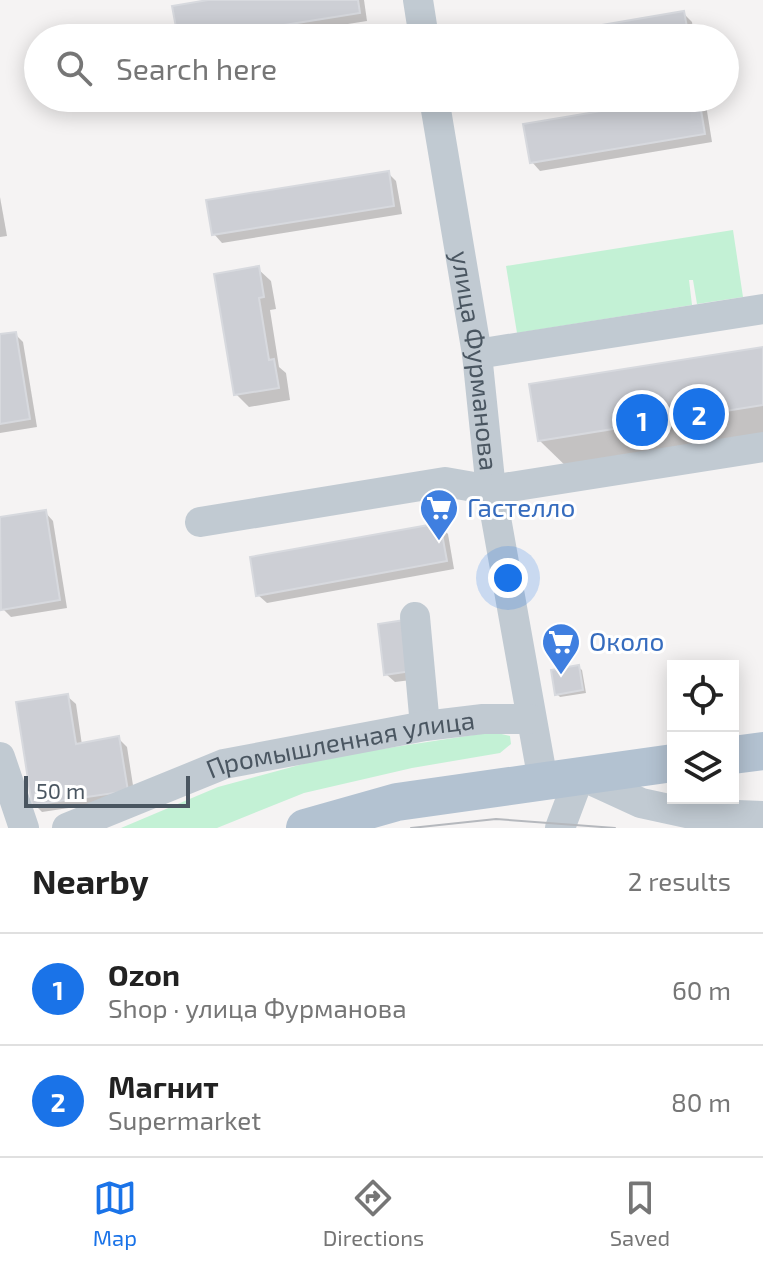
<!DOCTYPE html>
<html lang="en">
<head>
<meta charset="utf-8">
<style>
  body { margin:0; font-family:"Exo 2",sans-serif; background:#f6f6f6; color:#222 }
  .controls { position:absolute; right:24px; bottom:24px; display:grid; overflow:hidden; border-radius:0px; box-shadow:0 4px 20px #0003 }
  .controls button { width:72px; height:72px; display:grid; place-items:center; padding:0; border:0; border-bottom:2px solid #e0e0e0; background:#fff; color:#222; font:40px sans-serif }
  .scale { position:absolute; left:24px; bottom:20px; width:166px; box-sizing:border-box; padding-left:8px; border:4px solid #4a5661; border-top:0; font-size:22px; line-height:28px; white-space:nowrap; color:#4a5661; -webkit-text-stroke:6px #fff; paint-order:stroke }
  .you { position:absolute; left:508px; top:578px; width:28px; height:28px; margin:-20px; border:6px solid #fff; border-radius:50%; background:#1a73e8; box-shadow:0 0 0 12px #1a73e833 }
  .badge { display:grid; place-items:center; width:52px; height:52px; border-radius:50%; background:#1a73e8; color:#fff; font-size:26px; font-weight:700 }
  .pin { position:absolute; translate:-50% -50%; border:4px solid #fff; box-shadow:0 2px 8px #0006 }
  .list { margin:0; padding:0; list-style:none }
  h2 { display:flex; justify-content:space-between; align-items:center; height:104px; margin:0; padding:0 32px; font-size:34px }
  h2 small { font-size:26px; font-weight:400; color:#767676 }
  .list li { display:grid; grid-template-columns:52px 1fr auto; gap:24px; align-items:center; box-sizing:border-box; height:112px; padding:0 32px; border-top:2px solid #e0e0e0 }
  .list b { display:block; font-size:30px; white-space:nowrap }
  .list p { margin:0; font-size:26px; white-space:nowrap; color:#767676 }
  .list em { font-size:26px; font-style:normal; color:#767676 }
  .icon { flex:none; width:44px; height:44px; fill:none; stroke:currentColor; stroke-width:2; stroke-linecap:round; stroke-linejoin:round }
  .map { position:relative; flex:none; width:763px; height:828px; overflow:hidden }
  .search { position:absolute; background:#fff; box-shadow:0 4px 20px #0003; left:24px; right:24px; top:24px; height:88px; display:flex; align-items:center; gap:20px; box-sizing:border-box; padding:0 28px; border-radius:44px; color:#767676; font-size:30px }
  .sheet { height:328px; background:#fff }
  nav { display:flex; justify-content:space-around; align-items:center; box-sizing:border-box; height:112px; border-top:2px solid #e0e0e0; background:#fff; font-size:22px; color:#767676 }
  nav a { display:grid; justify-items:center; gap:4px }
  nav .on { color:#1a73e8 }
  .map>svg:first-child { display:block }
  .green { fill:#c3f1d5 }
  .shadow { fill:#0003 }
  .building { fill:#cdcfd5; stroke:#d7d9de; stroke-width:2 }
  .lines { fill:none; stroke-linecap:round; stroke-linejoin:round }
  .minor { stroke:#c1cad2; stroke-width:30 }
  .major { stroke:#b3c2d1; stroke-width:38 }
  .tram { stroke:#b5b8bd; stroke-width:2 }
  .labels { text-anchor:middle; stroke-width:6; stroke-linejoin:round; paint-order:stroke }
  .street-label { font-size:26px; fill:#4a5661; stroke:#fff }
  .shop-label { font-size:26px; fill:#366cbe; stroke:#fff; text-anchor:start }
</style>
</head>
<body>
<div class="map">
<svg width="763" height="828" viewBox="0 0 763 828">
  <rect width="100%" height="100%" fill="#f5f3f3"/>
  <g class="green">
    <path d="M 733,230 L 743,297 L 697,304 L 693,280 L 689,280 L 692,305 L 517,333 L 506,266 Z"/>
    <path d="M 493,732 L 510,736 L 511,744 L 500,753 L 412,768 L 304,793 L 217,828 L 121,828 L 218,787 L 329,757 Z"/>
  </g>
  <g class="shadow">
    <path d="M 221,0 L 364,0 L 367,21 L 259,38 L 180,38 Z"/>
    <path d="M 683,13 L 692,22 L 694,38 L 538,38 Z"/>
    <path d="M 691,98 L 698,98 L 706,105 L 712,142 L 540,171 L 532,162 Z"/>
    <path d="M 388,173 L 396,181 L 402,214 L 222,243 L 214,234 Z"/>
    <path d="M 0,197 L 7,236 L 0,237 Z"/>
    <path d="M 258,269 L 271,281 L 276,309 L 270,310 L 279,367 L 286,373 L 290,400 L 249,407 L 236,394 Z"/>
    <path d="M 15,334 L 23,342 L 37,427 L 0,433 L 0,336 Z"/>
    <path d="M 763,349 L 763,443 L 573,473 L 539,440 Z"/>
    <path d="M 45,512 L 53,521 L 67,608 L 11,617 L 3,609 L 0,591 L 0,519 Z"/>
    <path d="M 439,525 L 448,534 L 454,569 L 267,603 L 258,595 Z"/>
    <path d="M 380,626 L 419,679 L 395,682 L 386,674 Z"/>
    <path d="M 578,667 L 582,670 L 586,693 L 560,697 L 557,694 Z"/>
    <path d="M 67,696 L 76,704 L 82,745 L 119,739 L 127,747 L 135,798 L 42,812 L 34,804 Z"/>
  </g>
  <g class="building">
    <path d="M 208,0 L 358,0 L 360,13 L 203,38 L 178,38 L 172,6 Z"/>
    <path d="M 684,11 L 689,38 L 526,38 Z"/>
    <path d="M 679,98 L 699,98 L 705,134 L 530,163 L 523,124 Z"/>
    <path d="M 389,171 L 394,206 L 212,235 L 206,200 Z"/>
    <path d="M 259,266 L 264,297 L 259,298 L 269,360 L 274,359 L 279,388 L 234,395 L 214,274 Z"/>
    <path d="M 16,332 L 30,419 L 0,424 L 0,334 Z"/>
    <path d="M 763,347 L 763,405 L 538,441 L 529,384 Z"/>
    <path d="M 46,510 L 60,600 L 1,610 L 0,517 Z"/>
    <path d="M 440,523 L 447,561 L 256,596 L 250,557 Z"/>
    <path d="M 405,620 L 412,671 L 384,675 L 378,624 Z"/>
    <path d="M 579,665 L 583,690 L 555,695 L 551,670 Z"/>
    <path d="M 68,694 L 76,744 L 119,736 L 128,791 L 32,805 L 16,702 Z"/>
  </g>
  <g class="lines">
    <g class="minor">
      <path d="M 418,0 L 424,38"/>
      <path id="s1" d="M 434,98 L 477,354 L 491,490 L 543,781"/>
      <path d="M 477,354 L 763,309"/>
      <path d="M 200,522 L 445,482 L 491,490 L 763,447"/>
      <path d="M 415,617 L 425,726"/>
      <path d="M 0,757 L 24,828"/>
      <path id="s2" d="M 67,828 L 224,764 L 425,726 L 483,719 L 530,719"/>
      <path d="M 560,828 L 580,775 L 641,803 L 687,813 L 763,816"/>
    </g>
    <g class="major">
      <path d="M 733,755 L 763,751"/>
      <path d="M 305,828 L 397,802 L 673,763"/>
    </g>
    <path class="tram" d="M 411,828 L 496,819 L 615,828"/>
  </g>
  <defs>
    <g id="supermarket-pin" transform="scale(2)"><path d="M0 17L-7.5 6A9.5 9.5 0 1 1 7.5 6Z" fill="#3f7fe0" stroke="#fff"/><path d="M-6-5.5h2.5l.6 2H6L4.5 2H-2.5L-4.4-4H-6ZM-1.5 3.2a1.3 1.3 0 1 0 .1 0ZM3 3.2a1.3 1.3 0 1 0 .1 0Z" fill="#fff"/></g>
  </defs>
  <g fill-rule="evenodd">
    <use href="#supermarket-pin" x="439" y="508"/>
    <use href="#supermarket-pin" x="561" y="642"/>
  </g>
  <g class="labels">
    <g class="street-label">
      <text dy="9" stroke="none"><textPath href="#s1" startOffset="266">улица Фурманова</textPath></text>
      <text dy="9" stroke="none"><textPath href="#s2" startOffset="288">Промышленная улица</textPath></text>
    </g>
    <g class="shop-label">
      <text x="467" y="517">Гастелло</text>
      <text x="589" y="651">Около</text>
    </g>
  </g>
</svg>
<div class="controls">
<button><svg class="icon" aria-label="locate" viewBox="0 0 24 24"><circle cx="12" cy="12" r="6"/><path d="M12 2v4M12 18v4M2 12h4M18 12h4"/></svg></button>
<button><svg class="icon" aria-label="layers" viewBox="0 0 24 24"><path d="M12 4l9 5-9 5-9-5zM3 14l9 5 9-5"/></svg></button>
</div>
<div class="scale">50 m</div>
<div class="you"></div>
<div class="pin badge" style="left:642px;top:420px">1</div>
<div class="pin badge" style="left:699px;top:414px">2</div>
<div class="search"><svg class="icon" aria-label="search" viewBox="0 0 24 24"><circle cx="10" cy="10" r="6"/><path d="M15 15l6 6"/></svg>Search here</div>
</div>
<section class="sheet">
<h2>Nearby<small>2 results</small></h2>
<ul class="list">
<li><span class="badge">1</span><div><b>Ozon</b><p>Shop · улица Фурманова</p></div><em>60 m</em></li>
<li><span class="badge">2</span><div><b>Магнит</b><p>Supermarket</p></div><em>80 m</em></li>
</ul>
</section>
<nav>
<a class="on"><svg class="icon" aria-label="map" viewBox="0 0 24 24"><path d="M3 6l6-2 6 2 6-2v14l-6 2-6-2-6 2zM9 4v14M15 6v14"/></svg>Map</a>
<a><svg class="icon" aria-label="directions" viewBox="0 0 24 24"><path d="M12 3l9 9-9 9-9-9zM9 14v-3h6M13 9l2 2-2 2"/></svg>Directions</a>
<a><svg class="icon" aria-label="saved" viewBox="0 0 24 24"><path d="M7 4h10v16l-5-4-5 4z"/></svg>Saved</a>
</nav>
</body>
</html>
